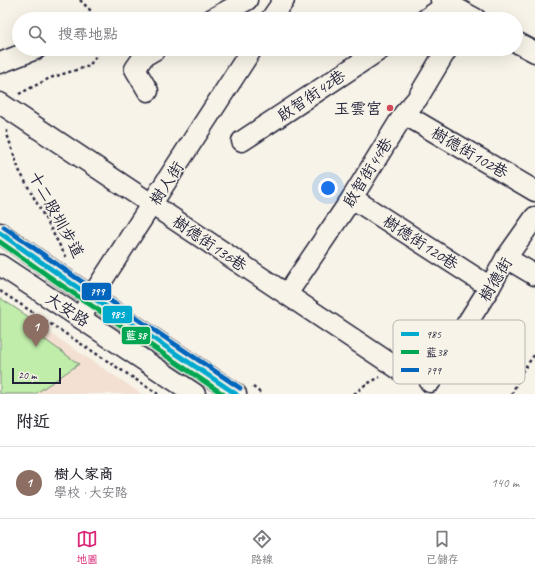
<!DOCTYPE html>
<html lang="zh-TW">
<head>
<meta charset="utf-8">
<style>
  body { margin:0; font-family:Caveat,"LXGW WenKai TC",sans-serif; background:#f2f2f3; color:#2b2b33 }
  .scale { position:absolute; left:12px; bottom:10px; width:49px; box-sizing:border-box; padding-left:4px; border:2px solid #22223b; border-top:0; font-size:11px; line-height:14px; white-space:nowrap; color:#22223b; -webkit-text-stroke:3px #f7f3e8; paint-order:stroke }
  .you { position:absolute; left:328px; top:188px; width:14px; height:14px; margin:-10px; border:3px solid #fff; border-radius:50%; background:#1a73e8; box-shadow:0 0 0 6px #1a73e833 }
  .badge { display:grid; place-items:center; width:26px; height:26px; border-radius:50%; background:#db2777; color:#fff; font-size:13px; font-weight:700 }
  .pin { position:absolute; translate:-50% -33px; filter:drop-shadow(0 1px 2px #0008) }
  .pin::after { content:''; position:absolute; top:21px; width:14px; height:12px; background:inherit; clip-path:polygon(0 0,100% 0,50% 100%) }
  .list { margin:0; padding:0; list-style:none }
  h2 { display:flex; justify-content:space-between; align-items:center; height:52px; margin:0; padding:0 16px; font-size:17px }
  h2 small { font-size:13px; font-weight:400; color:#7c7c81 }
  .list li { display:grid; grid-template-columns:26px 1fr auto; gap:12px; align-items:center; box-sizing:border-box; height:72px; padding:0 16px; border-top:1px solid #e1e1e2 }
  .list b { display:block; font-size:15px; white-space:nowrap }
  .list p { margin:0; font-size:13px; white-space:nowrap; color:#7c7c81 }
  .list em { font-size:13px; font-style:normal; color:#7c7c81 }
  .icon { flex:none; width:22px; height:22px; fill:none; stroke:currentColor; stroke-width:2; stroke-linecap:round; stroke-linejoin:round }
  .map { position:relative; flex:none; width:535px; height:394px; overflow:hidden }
  .search { position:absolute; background:#fff; box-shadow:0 4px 16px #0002; left:12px; right:12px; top:12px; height:44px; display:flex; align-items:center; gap:10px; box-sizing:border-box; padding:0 14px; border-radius:22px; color:#7c7c81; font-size:15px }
  .sheet { height:124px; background:#fff }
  nav { display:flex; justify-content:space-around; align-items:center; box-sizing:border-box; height:56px; border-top:1px solid #e1e1e2; background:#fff; font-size:11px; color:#7c7c81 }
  nav a { display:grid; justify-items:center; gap:2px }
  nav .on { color:#db2777 }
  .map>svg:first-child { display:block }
  .built { fill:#f3e0d2 }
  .park { fill:#c0edaa; stroke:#718872 }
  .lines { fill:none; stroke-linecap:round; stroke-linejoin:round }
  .minor-casing { stroke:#22223b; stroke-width:23 }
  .path { stroke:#22223b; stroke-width:2.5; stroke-dasharray:3 3; stroke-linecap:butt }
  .minor { stroke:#f7f3e8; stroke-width:20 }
  .bus-1-casing { stroke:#f7f3e8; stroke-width:8 }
  .bus-2-casing { stroke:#f7f3e8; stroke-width:8 }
  .bus-3-casing { stroke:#f7f3e8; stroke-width:8 }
  .bus-1 { stroke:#00a9ce; stroke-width:5 }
  .bus-2 { stroke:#00a651; stroke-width:5 }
  .bus-3 { stroke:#0065bd; stroke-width:5 }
  .poi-dot { fill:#d1495b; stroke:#f7f3e8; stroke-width:1.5 }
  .labels { text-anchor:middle; stroke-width:3; stroke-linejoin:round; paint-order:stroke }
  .street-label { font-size:16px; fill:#22223b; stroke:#f7f3e8 }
  .poi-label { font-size:16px; fill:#22223b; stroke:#f7f3e8; text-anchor:end }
  .key { fill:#f7f3e8; stroke:#b7b4b4; stroke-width:1 }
  .key-label { font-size:11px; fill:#22223b }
  .line-badge { stroke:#f7f3e8; stroke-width:1.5 }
  .badge-label { font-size:11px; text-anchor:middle; font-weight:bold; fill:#fff }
</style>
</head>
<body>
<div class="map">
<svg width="535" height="394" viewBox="0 0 535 394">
  <rect width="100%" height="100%" fill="#f7f3e8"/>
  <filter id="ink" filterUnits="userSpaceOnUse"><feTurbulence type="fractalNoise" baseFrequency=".025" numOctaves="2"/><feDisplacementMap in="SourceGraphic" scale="8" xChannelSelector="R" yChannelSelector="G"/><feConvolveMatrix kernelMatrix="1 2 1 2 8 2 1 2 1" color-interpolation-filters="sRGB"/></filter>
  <g filter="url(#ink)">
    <path class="built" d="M 0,300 L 142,394 L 0,394 Z"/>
    <path class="park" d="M 0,298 L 38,323 L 30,329 L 79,364 L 35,394 L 0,394 Z"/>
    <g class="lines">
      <g class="minor-casing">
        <g id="minor">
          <path d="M 441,0 L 476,19"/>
          <path d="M 212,19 L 247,0"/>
          <path d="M 271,19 L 284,0"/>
          <path d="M 426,19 L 448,4"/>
          <path d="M 516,42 L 535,52"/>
          <path d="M 0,63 L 36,49"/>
          <path d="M 148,91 L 135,69 L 144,56 L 156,49"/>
          <path d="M 0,103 L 400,370"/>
          <path d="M 404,114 L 535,191"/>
          <path d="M 242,141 L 381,49"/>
          <path d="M 352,198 L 490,287"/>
          <path d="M 0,233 L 71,283 L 236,394"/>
          <path d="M 506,258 L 535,275"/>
          <path d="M 0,265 L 195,394"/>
          <path d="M 287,294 L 352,198 L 404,114 L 417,99 L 447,49"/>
          <path d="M 81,318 L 92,296 L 252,49"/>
          <path d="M 430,382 L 490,287 L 506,258 L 535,217"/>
        </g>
      </g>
      <g class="path">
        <path d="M 80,0 L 91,11 L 94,19"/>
        <path d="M 19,94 L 50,78 L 89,66 L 101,49"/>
        <path d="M 7,130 L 7,134 L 19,170 L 66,257"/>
        <path d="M 0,291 L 158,394"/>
        <path d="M 253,387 L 262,394"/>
        <path d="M 354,394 L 365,385 L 380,377"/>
        <path d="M 512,394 L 521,373 L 535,354"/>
      </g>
      <use href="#minor" class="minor"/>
      <g class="bus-1-casing">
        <path id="bus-1" d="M 0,233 L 71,283 L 236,394"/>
      </g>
      <g class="bus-2-casing">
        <path id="bus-2" d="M 0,242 L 67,289 L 223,394"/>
      </g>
      <g class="bus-3-casing">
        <path id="bus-3" d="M 4,227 L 75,277 L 240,388"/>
      </g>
      <use href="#bus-1" class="bus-1"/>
      <use href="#bus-2" class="bus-2"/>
      <use href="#bus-3" class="bus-3"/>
    </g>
  </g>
  <circle class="poi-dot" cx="390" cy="108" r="4"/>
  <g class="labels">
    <g class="street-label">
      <text transform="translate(311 95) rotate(-34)" y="6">啟智街42巷</text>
      <text transform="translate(470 152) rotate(30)" y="6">樹德街102巷</text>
      <text transform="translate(367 172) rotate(-58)" y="6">啟智街44巷</text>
      <text transform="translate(166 183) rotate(-57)" y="6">樹人街</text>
      <text transform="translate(57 214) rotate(61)" y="6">十二股圳步道</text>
      <text transform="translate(421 242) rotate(33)" y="6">樹德街120巷</text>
      <text transform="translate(210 243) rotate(34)" y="6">樹德街136巷</text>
      <text transform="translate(495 279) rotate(-59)" y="6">樹德街</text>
      <text transform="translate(68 309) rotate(33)" y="6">大安路</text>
    </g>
    <g class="poi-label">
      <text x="382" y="114">玉雲宮</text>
    </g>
  </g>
  <rect x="393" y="320" width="132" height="64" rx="6" class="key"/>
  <rect x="401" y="332" width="18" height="4" fill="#00a9ce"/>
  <rect x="401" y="350" width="18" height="4" fill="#00a651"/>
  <rect x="401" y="368" width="18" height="4" fill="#0065bd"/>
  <g class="key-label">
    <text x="426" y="338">985</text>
    <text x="426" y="356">藍38</text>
    <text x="426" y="374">799</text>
  </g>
  <g class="line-badge">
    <rect x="81" y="282" width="31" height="19" rx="4" fill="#0065bd"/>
    <rect x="102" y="305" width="31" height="19" rx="4" fill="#00a9ce"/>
    <rect x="121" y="326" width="30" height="19" rx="4" fill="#00a651"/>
  </g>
  <g class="badge-label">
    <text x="97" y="295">799</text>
    <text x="117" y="318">985</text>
    <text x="136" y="339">藍38</text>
  </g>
</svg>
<div class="scale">20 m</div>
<div class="you"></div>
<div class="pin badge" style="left:36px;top:347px;background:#8d6e63">1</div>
<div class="search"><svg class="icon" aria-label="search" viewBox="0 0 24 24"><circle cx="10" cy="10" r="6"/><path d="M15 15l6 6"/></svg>搜尋地點</div>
</div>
<section class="sheet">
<h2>附近<small></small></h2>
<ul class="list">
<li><span class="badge" style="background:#8d6e63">1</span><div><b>樹人家商</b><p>學校 · 大安路</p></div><em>140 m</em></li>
</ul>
</section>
<nav>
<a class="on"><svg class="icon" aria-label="map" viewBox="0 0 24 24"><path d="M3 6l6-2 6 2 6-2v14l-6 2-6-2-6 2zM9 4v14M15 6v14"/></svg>地圖</a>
<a><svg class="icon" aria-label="directions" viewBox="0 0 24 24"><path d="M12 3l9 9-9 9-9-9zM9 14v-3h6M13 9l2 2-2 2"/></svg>路線</a>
<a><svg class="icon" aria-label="saved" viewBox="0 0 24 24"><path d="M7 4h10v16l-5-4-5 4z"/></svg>已儲存</a>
</nav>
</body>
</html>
